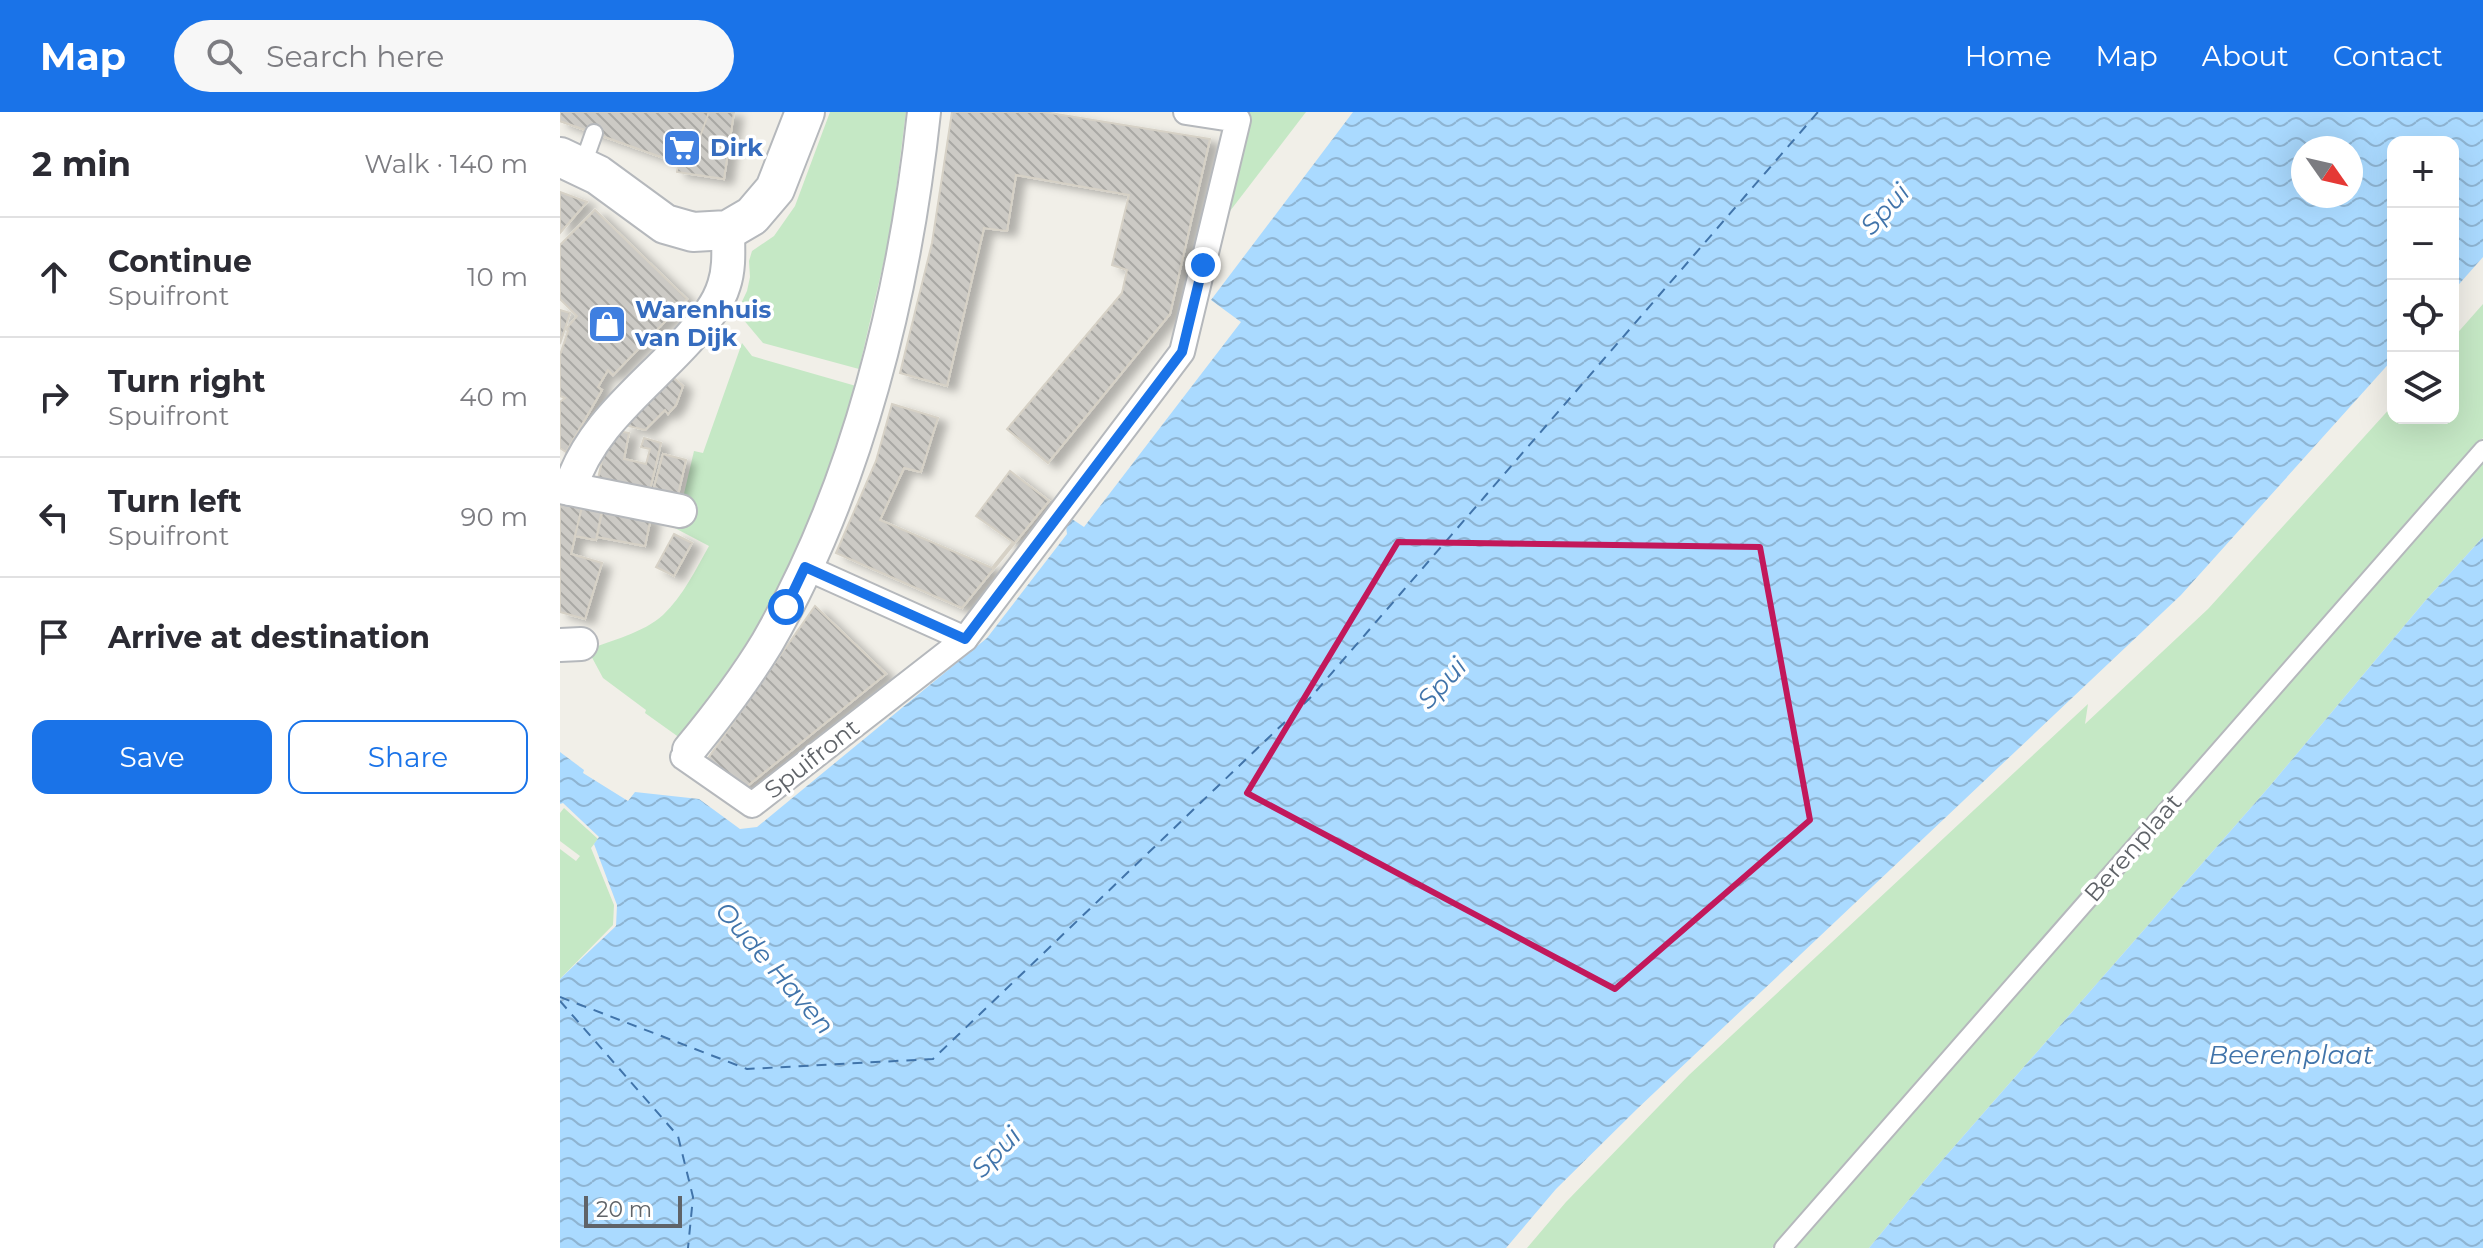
<!DOCTYPE html>
<html lang="en">
<head>
<meta charset="utf-8">
<style>
  body { margin:0; font-family:Montserrat,sans-serif; background:#f7f7f7; color:#2b2b33 }
  .controls { position:absolute; right:24px; top:24px; display:grid; overflow:hidden; border-radius:16px; box-shadow:0 8px 32px #0002 }
  .controls button { width:72px; height:72px; display:grid; place-items:center; padding:0; border:0; border-bottom:2px solid #e1e1e2; background:#fff; color:#2b2b33; font:40px sans-serif }
  .compass { position:absolute; left:1731px; top:24px; width:72px; height:72px; border-radius:50%; background:#fff; box-shadow:0 8px 32px #0002; rotate:124deg }
  .scale { position:absolute; left:24px; bottom:20px; width:98px; box-sizing:border-box; padding-left:8px; border:4px solid #5f6368; border-top:0; font-size:22px; line-height:28px; white-space:nowrap; color:#5f6368; -webkit-text-stroke:6px #fff; paint-order:stroke }
  .stop { position:absolute; width:24px; height:24px; margin:-18px; border:6px solid #1a73e8; border-radius:50%; background:#fff }
  .stop.end { background:#1a73e8; border-color:#fff; box-shadow:0 2px 8px #0008 }
  .list { margin:0; padding:0; list-style:none }
  h2 { display:flex; justify-content:space-between; align-items:center; height:104px; margin:0; padding:0 32px; font-size:34px }
  h2 small { font-size:26px; font-weight:400; color:#7c7c81 }
  .list li { display:grid; grid-template-columns:52px 1fr auto; gap:24px; align-items:center; box-sizing:border-box; height:120px; padding:0 32px; border-top:2px solid #e1e1e2 }
  .list b { display:block; font-size:30px; white-space:nowrap }
  .list p { margin:0; font-size:26px; white-space:nowrap; color:#7c7c81 }
  .list em { font-size:26px; font-style:normal; color:#7c7c81 }
  .actions { display:flex; gap:16px; padding:24px 32px }
  .actions a { flex:1; padding:18px 0; border:2px solid #1a73e8; border-radius:16px; text-align:center; font-size:28px; color:#1a73e8 }
  .actions .main { background:#1a73e8; color:#fff }
  .icon { flex:none; width:44px; height:44px; fill:none; stroke:currentColor; stroke-width:2; stroke-linecap:round; stroke-linejoin:round }
  .map { position:relative; flex:none; width:1923px; height:1136px; overflow:hidden }
  header { display:flex; align-items:center; gap:48px; box-sizing:border-box; height:112px; padding:0 40px; background:#1a73e8; color:#fff }
  header strong { font-size:38px }
  nav { display:flex; gap:44px; margin-inline-start:auto; font-size:28px }
  .search { width:560px; height:72px; background:#f7f7f7; display:flex; align-items:center; gap:20px; box-sizing:border-box; padding:0 28px; border-radius:44px; color:#7c7c81; font-size:30px }
  main { display:flex }
  aside { flex:1; background:#fff }
  .map>svg:first-child { display:block }
  .green { fill:#c5e8c5 }
  .water { fill:url(#water-waves); fill-rule:evenodd }
  .lines { fill:none; stroke-linecap:round; stroke-linejoin:round }
  .ferry { stroke:#4174aa; stroke-width:2; stroke-dasharray:10 8; stroke-linecap:butt }
  .building { fill:url(#building-back-hatch); stroke:#d6d1c6; stroke-width:2; filter:url(#shadow) }
  .service-casing { stroke:#b5b8bc; stroke-width:20 }
  .pedestrian-casing { stroke:#b5b8bc; stroke-width:28 }
  .minor-casing { stroke:#b5b8bc; stroke-width:36 }
  .tertiary-casing { stroke:#b5b8bc; stroke-width:42 }
  .service { stroke:#fff; stroke-width:16 }
  .pedestrian { stroke:#fff; stroke-width:24 }
  .minor { stroke:#fff; stroke-width:32 }
  .tertiary { stroke:#fff; stroke-width:38 }
  .route { stroke:#1a73e8; stroke-width:10 }
  .marked { fill:none; stroke:#c2185b; stroke-width:6; stroke-linejoin:round }
  .labels { text-anchor:middle; stroke-width:7; stroke-linejoin:round; paint-order:stroke }
  .shop-label { font-size:24px; font-weight:bold; fill:#366cbe; stroke:#fff; text-anchor:start }
  .street-label { font-size:24px; fill:#5f6368; stroke:#fff }
  .water-label { font-size:26px; font-style:italic; fill:#4174aa; stroke:#fff }
</style>
</head>
<body>
<header>
<strong>Map</strong>
<div class="search"><svg class="icon" aria-label="search" viewBox="0 0 24 24"><circle cx="10" cy="10" r="6"/><path d="M15 15l6 6"/></svg>Search here</div>
<nav><a>Home</a><a>Map</a><a>About</a><a>Contact</a></nav>
</header>
<main>
<aside>
<h2>2 min<small>Walk · 140 m</small></h2>
<ul class="list">
<li><svg class="icon" aria-label="ahead" viewBox="0 0 24 24"><path d="M12 20V5M6 11l6-6 6 6"/></svg><div><b>Continue</b><p>Spuifront</p></div><em>10 m</em></li>
<li><svg class="icon" aria-label="right" viewBox="0 0 24 24"><path d="M7 20v-9h11M14 6l5 5-5 5"/></svg><div><b>Turn right</b><p>Spuifront</p></div><em>40 m</em></li>
<li><svg class="icon" aria-label="left" viewBox="0 0 24 24"><path d="M17 20v-9H6M10 6l-5 5 5 5"/></svg><div><b>Turn left</b><p>Spuifront</p></div><em>90 m</em></li>
<li><svg class="icon" aria-label="arrive" viewBox="0 0 24 24"><path d="M6 21V4h12l-3 4 3 4H6"/></svg><div><b>Arrive at destination</b></div></li>
</ul>
<div class="actions"><a class="main">Save</a><a>Share</a></div>
</aside>
<div class="map">
<svg width="1923" height="1136" viewBox="0 0 1923 1136">
  <defs>
    <pattern id="water-waves" width="16" height="10" patternUnits="userSpaceOnUse" patternTransform="scale(2)"><rect width="16" height="10" fill="#aadaff"/><path d="M0 5q4-4 8 0t8 0" fill="none" stroke="#8eb4d2"/></pattern>
    <pattern id="building-back-hatch" width="6" height="6" patternUnits="userSpaceOnUse" patternTransform="scale(2)"><rect width="6" height="6" fill="#cccac5"/><path d="M-1 5l2 2M0 0l6 6M5-1l2 2" fill="none" stroke="#a9a8a4"/></pattern>
    <filter id="shadow"><feDropShadow dx="9" dy="5" stdDeviation="4" flood-color="#0004"/></filter>
  </defs>
  <rect width="100%" height="100%" fill="#f1efe8"/>
  <g class="green">
    <path d="M 270,0 L 346,0 L 331,118 L 299,257 L 203,231 L 177,200 L 187,179 L 190,165 L 189,149 L 192,139 L 214,124 L 235,94 Z"/>
    <path d="M 685,0 L 746,0 L 657,116 Z"/>
    <path d="M 1923,192 L 1923,326 L 1212,1136 L 967,1136 L 1006,1090 L 1129,963 L 1528,592 L 1525,612 L 1648,497 L 1833,293 L 1833,306 L 1893,306 L 1893,226 Z"/>
    <path d="M 182,231 L 192,244 L 296,274 C 278,329 261,387 237,440 C 207,507 162,567 120,626 L 85,601 L 86,598 L 43,566 L 28,538 C 52,528 83,521 103,503 C 123,484 136,457 149,434 L 111,414 L 119,403 L 134,339 L 143,341 Z"/>
    <path d="M 1923,349 L 1923,425 L 1865,489 L 1709,675 L 1371,1061 L 1309,1136 L 1236,1136 Z"/>
    <path d="M 4,696 L 38,727 L 31,736 L 54,793 L 53,813 L 0,867 L 0,737 L 16,749 L 20,744 L 0,729 L 0,701 Z"/>
  </g>
  <g class="water">
    <path d="M 793,0 L 1923,0 L 1923,145 L 1893,179 L 1893,30 L 1833,30 L 1833,247 L 1621,483 L 1077,997 L 996,1077 L 946,1136 L 0,1136 L 0,867 L 56,814 L 57,793 L 34,732 L 39,725 L 3,691 L 0,692 L 0,640 L 24,658 L 23,661 L 68,689 L 75,680 L 139,687 L 180,717 L 197,715 L 427,526 L 507,422 L 506,414 L 512,407 L 524,415 L 681,210 L 651,188 ZM 1743,36 L 1791,36 L 1791,84 L 1743,84 Z"/>
    <path d="M 1923,425 L 1923,1136 L 1309,1136 L 1371,1061 L 1709,675 L 1865,489 Z"/>
  </g>
  <g class="lines">
    <g class="ferry">
      <path d="M 0,885 L 187,957 L 373,947 L 751,585 L 1258,0"/>
      <path d="M 0,889 L 118,1024 L 133,1085 L 128,1136"/>
    </g>
  </g>
  <g class="building">
    <path d="M 0,0 L 174,0 L 164,67 L 117,60 L 118,51 L 0,9 Z"/>
    <path d="M 0,0 L 149,0 L 129,55 L 0,9 Z"/>
    <path d="M 392,0 L 484,0 L 650,27 L 610,202 L 488,351 L 447,317 L 562,181 L 567,158 L 552,153 L 569,83 L 456,63 L 447,119 L 424,116 L 387,274 L 340,261 L 372,131 Z"/>
    <path d="M 0,80 L 27,90 L 0,121 Z"/>
    <path d="M 35,98 L 127,187 L 53,263 L 48,258 L 38,275 L 42,278 L 6,340 L 0,336 L 0,290 L 5,286 L 0,284 L 0,243 L 8,219 L 6,217 L 17,204 L 0,187 L 0,133 Z"/>
    <path d="M 0,198 L 10,201 L 0,232 Z"/>
    <path d="M 111,263 L 123,274 L 116,293 L 108,302 L 105,298 L 85,318 L 64,313 Z"/>
    <path d="M 332,292 L 378,306 L 361,360 L 344,356 L 320,408 L 432,456 L 453,430 L 416,404 L 450,359 L 489,389 L 402,496 L 276,441 L 316,349 Z"/>
    <path d="M 58,319 L 69,321 L 64,347 L 86,352 L 90,337 L 81,335 L 84,326 L 101,331 L 89,382 L 37,371 L 46,331 Z"/>
    <path d="M 103,342 L 126,348 L 117,387 L 92,383 Z"/>
    <path d="M 0,389 L 22,395 L 11,442 L 42,451 L 25,507 L 0,500 Z"/>
    <path d="M 22,395 L 42,398 L 36,428 L 15,424 Z"/>
    <path d="M 43,396 L 91,405 L 85,434 L 37,425 Z"/>
    <path d="M 114,422 L 132,431 L 114,464 L 96,455 Z"/>
    <path d="M 255,494 L 326,562 L 180,680 L 142,655 Z"/>
  </g>
  <g class="lines">
    <g class="service-casing">
      <g id="service">
        <path d="M 22,55 L 34,21"/>
        <path d="M 1223,1136 L 1923,337"/>
      </g>
    </g>
    <g class="pedestrian-casing">
      <g id="pedestrian">
        <path d="M 245,455 L 405,527"/>
        <path d="M 129,638 L 123,645 L 192,693 L 405,527 L 622,240 L 678,8 L 626,0"/>
      </g>
    </g>
    <g class="minor-casing">
      <g id="minor">
        <path d="M 0,375 L 120,399"/>
        <path d="M 10,377 C 30,312 88,273 131,224 C 145,208 158,193 164,173 C 170,155 168,136 168,118"/>
        <path d="M 0,533 L 21,532"/>
        <path d="M 129,638 C 157,604 184,569 207,531 C 298,374 345,179 364,0"/>
      </g>
    </g>
    <g class="tertiary-casing">
      <path id="tertiary" d="M 0,45 L 38,63 L 105,112 L 133,120 L 168,118 L 192,104 L 215,77 L 245,0"/>
    </g>
    <use href="#service" class="service"/>
    <use href="#pedestrian" class="pedestrian"/>
    <use href="#minor" class="minor"/>
    <use href="#tertiary" class="tertiary"/>
  </g>
  <g class="lines">
    <path class="route" d="M 226,495 L 245,455 L 405,527 L 622,240 L 643,153"/>
  </g>
  <path class="marked" d="M 838,430 L 1200,435 L 1250,708 L 1055,877 L 687,681 Z"/>
  <defs>
    <g id="supermarket-square" transform="scale(2)"><rect x="-9" y="-9" width="18" height="18" rx="4" fill="#3f7fe0" stroke="#fff"/><path d="M-6-5.5h2.5l.6 2H6L4.5 2H-2.5L-4.4-4H-6ZM-1.5 3.2a1.3 1.3 0 1 0 .1 0ZM3 3.2a1.3 1.3 0 1 0 .1 0Z" fill="#fff"/></g>
    <g id="shop-square" transform="scale(2)"><rect x="-9" y="-9" width="18" height="18" rx="4" fill="#3f7fe0" stroke="#fff"/><path d="M-5-2.5h2.3a2.7 3.5 0 0 1 5.4 0H5L5.5 6h-11ZM-1.5-2.5h3a1.5 2.3 0 0 0-3 0Z" fill="#fff"/></g>
  </defs>
  <g fill-rule="evenodd">
    <use href="#supermarket-square" x="122" y="36"/>
    <use href="#shop-square" x="47" y="212"/>
  </g>
  <g class="labels">
    <g class="shop-label">
      <text x="150" y="44">Dirk</text>
      <text x="75" y="206">Warenhuis<tspan x="75" dy="28">van Dijk</tspan></text>
    </g>
    <g class="street-label">
      <text transform="translate(252 647) rotate(-38)" y="8">Spuifront</text>
      <text transform="translate(1573 736) rotate(-49)" y="8">Berenplaat</text>
    </g>
    <g class="water-label">
      <text transform="translate(1325 97) rotate(-47)" y="9">Spui</text>
      <text transform="translate(882 571) rotate(-47)" y="9">Spui</text>
      <text transform="translate(215 856) rotate(49)" y="9">Oude Haven</text>
      <text x="1731" y="952">Beerenplaat</text>
      <text transform="translate(436 1040) rotate(-46)" y="9">Spui</text>
    </g>
  </g>
</svg>
<div class="controls">
<button>+</button>
<button>−</button>
<button><svg class="icon" aria-label="locate" viewBox="0 0 24 24"><circle cx="12" cy="12" r="6"/><path d="M12 2v4M12 18v4M2 12h4M18 12h4"/></svg></button>
<button><svg class="icon" aria-label="layers" viewBox="0 0 24 24"><path d="M12 4l9 5-9 5-9-5zM3 14l9 5 9-5"/></svg></button>
</div>
<svg class="compass" viewBox="-18 -18 36 36"><path d="M0-13l5 13h-10z" fill="#e53935"/><path d="M0 13l5-13h-10z" fill="#7c7c81"/></svg>
<div class="scale">20 m</div>
<div class="stop" style="left:226px;top:495px"></div>
<div class="stop end" style="left:643px;top:153px"></div>
</div>
</main>
</body>
</html>
